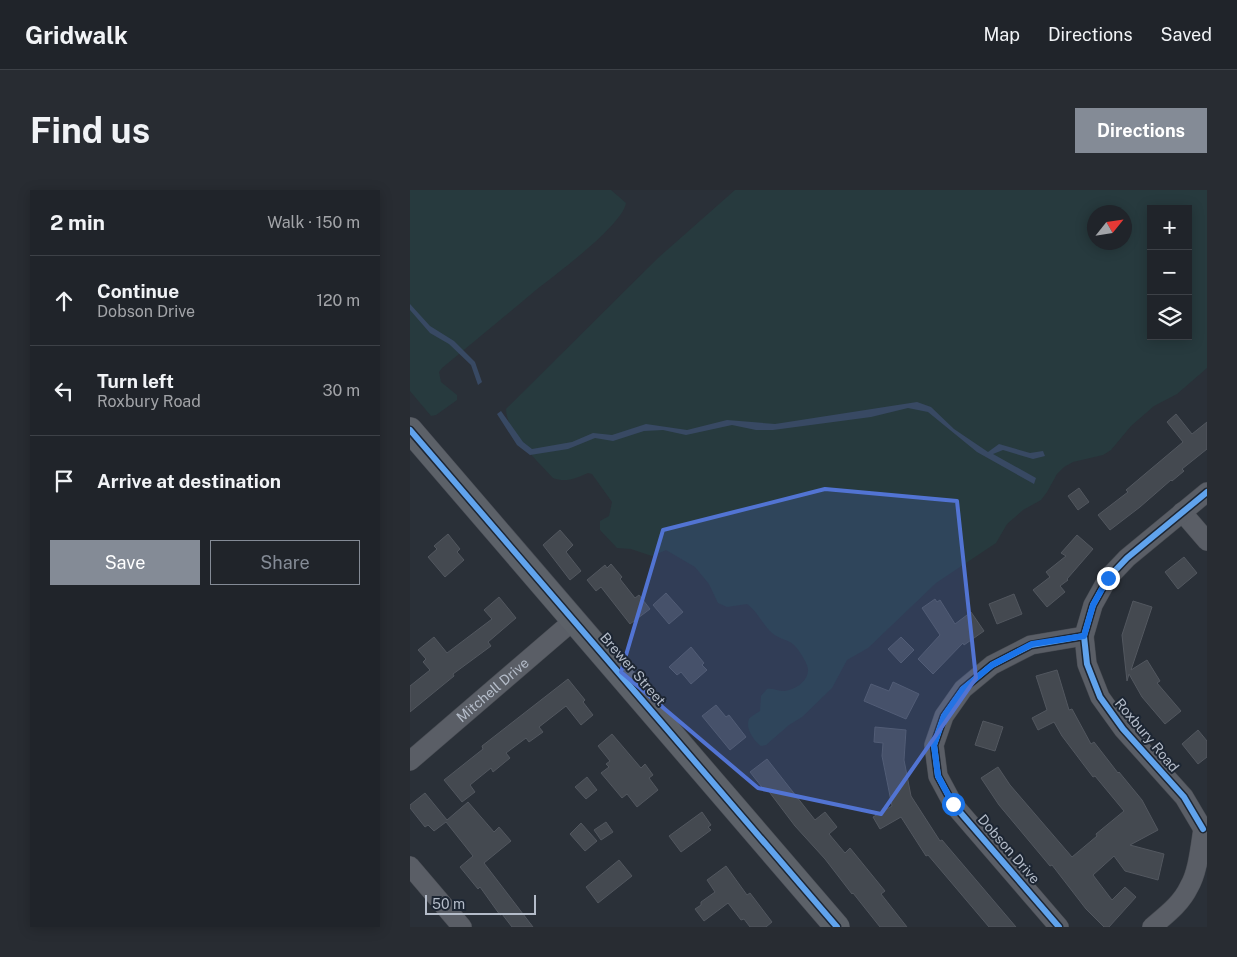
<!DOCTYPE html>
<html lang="en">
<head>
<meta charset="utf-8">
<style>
  body { margin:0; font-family:"Public Sans",sans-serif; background:#282c32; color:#f1f3f6 }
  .controls { position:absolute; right:15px; top:15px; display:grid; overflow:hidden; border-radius:0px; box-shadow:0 2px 12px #0003 }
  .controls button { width:45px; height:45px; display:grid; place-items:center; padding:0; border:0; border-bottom:1px solid #3d4147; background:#20242a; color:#f1f3f6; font:25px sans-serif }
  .compass { position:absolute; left:677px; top:15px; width:45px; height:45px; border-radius:50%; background:#20242a; box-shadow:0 2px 12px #0003; rotate:60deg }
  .scale { position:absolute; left:15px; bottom:12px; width:111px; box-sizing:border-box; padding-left:5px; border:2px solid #b4bcc9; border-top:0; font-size:14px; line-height:18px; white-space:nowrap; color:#b4bcc9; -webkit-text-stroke:4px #1d2633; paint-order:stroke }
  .stop { position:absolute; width:15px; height:15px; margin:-11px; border:4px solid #1a73e8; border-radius:50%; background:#fff }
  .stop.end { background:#1a73e8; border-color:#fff; box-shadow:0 1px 5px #0008 }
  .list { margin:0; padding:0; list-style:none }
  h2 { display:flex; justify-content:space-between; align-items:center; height:65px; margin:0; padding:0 20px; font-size:21px }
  h2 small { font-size:16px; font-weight:400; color:#a2a4a8 }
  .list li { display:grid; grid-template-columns:32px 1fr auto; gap:15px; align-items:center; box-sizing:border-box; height:90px; padding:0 20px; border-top:1px solid #3d4147 }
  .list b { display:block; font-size:19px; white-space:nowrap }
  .list p { margin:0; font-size:16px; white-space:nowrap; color:#a2a4a8 }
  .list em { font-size:16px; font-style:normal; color:#a2a4a8 }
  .actions { display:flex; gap:10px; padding:15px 20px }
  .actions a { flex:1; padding:11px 0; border:1px solid #848b96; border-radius:0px; text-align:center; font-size:18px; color:#848b96 }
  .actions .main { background:#848b96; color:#fff }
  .icon { flex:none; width:28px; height:28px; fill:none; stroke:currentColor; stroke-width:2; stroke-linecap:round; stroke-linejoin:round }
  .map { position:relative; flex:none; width:797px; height:737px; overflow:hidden; border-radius:0px }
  header { display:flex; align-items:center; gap:30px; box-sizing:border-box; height:70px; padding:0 25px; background:#20242a; border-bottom:1px solid #3d4147 }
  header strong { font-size:24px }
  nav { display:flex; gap:28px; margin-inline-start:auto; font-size:18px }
  .intro { display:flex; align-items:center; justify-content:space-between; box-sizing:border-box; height:120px; padding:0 30px }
  h1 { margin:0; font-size:35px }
  .button { padding:12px 22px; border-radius:0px; background:#848b96; color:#fff; font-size:18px; font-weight:700 }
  main { display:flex; gap:30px; padding:0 30px }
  aside { flex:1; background:#20242a; border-radius:0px; box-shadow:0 2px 12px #0003 }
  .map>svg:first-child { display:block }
  .green { fill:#273a3e; fill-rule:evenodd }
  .water { fill:#384963 }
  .building { fill:#444950; stroke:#52575f }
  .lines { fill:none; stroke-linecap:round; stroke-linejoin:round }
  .minor-casing { stroke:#484c53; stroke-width:20 }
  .major-casing { stroke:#484c55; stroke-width:26 }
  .minor { stroke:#5a5e66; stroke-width:19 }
  .major { stroke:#5c6168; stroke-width:25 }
  .cycleway-casing { stroke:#1d2633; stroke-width:9 }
  .cycleway { stroke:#60a3ed; stroke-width:6 }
  .route { stroke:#1a73e8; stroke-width:6 }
  .marked { fill:#5274d3; fill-opacity:0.2; stroke:#5274d3; stroke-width:4; stroke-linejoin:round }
  .labels { text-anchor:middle; stroke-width:4; stroke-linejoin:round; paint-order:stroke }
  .street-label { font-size:14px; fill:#b4bcc9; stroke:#1d2633 }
</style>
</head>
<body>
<header>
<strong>Gridwalk</strong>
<nav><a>Map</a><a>Directions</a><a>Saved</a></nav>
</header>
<div class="intro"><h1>Find us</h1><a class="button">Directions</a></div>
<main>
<aside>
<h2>2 min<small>Walk · 150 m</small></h2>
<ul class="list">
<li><svg class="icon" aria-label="ahead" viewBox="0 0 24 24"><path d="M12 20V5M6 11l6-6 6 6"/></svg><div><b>Continue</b><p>Dobson Drive</p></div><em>120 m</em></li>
<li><svg class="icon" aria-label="left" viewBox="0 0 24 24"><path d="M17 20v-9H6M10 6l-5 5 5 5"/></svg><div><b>Turn left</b><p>Roxbury Road</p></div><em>30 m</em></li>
<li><svg class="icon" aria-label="arrive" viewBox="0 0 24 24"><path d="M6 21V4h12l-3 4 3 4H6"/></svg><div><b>Arrive at destination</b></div></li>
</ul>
<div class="actions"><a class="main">Save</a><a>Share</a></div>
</aside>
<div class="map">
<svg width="797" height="737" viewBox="0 0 797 737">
  <rect width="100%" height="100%" fill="#2a3038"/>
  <g class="green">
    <path d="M 0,0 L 201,0 L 216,13 C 212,36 146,84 126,100 C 95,126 64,152 32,178 L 29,182 L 31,192 L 47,205 L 47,210 L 26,225 L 21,226 L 0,201 Z"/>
    <path d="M 325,0 L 797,0 L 797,178 L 767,204 L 744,216 L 721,236 L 701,260 L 693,265 L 663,272 L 654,277 L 647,284 L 637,302 L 631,310 L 613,320 L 597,334 L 586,353 L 526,393 L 458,458 L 437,470 L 422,498 L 392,527 L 379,535 L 356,555 L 351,556 C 344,551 335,538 339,529 C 341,526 346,524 350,521 L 351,506 L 357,499 C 363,498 367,501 372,501 C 383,501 397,493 398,481 C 399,475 390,462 386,457 C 380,449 370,450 362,443 C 353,435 348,422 337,414 L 317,417 L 308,413 L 299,394 L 285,377 L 256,360 L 242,366 L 221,359 L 207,358 L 190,340 L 190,331 L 199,326 L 202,312 L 182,284 L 178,283 C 167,288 156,293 143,288 C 127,270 97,244 96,219 L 248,68 ZM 741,19 L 778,19 L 778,146 L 741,146 ZM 684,22 L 714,22 L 714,52 L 684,52 Z"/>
  </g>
  <g class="water">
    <path d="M 0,114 L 20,136 L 44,151 L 65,172 L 72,192 L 68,195 L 61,175 L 39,154 L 20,143 L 0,120 Z"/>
    <path d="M 507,212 L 521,217 L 544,239 L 578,262 L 589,254 L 620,263 L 633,261 L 635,266 L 623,269 L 593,260 L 583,264 L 626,288 L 624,294 L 567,262 L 518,222 L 498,218 L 461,227 L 363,240 L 346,240 L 322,235 L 276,245 L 253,240 L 234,241 L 203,251 L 185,248 L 158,259 L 120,265 L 107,255 L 87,224 L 91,221 L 113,252 L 122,259 L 162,252 L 183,243 L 202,245 L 236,234 L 277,240 L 317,230 L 365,234 Z"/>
  </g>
  <g class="building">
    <path d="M 766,224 L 782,244 L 797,232 L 797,259 L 772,279 L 774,281 L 762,291 L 761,290 L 730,317 L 700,340 L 688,325 L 718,302 L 716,300 L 773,252 L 757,232 Z"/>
    <path d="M 669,298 L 679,312 L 668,320 L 658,306 Z"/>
    <path d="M 150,340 L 163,355 L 156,362 L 171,381 L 160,390 L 133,355 Z"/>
    <path d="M 38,344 L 50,359 L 47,362 L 54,370 L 35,387 L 18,367 L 27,359 L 24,356 Z"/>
    <path d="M 667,345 L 683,359 L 657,389 L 658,390 L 650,396 L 655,402 L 637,417 L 623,400 L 640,387 L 636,382 L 656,366 L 651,363 Z"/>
    <path d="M 774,367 L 787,383 L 768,399 L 755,382 Z"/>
    <path d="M 201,374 L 212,387 L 210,389 L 225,408 L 229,405 L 240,419 L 220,434 L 191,397 L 186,401 L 177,390 L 195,375 L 197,378 Z"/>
    <path d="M 256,403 L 273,422 L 259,434 L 243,415 Z"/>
    <path d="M 604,404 L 612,424 L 587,434 L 579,414 Z"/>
    <path d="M 89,407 L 106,428 L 78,452 L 81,456 L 43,484 L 44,486 L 0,522 L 0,496 L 20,480 L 13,472 L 16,469 L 8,460 L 24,447 L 37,463 L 82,429 L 74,420 Z"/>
    <path d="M 525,409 L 527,412 L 530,410 L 545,434 L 561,422 L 574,441 L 554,455 L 553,453 L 523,484 L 508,469 L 530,445 L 512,418 Z"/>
    <path d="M 723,411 L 742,417 L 721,480 L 737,470 L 750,491 L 747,493 L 771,521 L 755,534 L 732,507 L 719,484 L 717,491 L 712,445 Z"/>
    <path d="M 491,447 L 504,460 L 491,473 L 478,459 Z"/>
    <path d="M 281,457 L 294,473 L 292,475 L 297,480 L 281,494 L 271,482 L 267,485 L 259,477 Z"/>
    <path d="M 647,480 L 659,520 L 662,519 L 681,554 L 684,552 L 708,583 L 709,582 L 732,610 L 748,640 L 720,655 L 754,664 L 748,690 L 715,681 L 704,666 L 683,685 L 702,710 L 715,697 L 726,707 L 699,737 L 694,737 L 676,719 L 642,675 L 640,676 L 589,615 L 571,588 L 588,577 L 600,595 L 662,667 L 687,646 L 686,644 L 714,621 L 685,586 L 683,587 L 652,546 L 644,532 L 628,540 L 622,528 L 637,520 L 626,486 Z"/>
    <path d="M 158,489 L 175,510 L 173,512 L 183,525 L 171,535 L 156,516 L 129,537 L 133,542 L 119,552 L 116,548 L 96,563 L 100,568 L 83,582 L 81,578 L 60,595 L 65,602 L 52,612 L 34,590 L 73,559 L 72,556 Z"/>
    <path d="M 483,492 L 509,504 L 496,529 L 454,511 L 461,494 L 479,501 Z"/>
    <path d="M 306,515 L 316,527 L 319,525 L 336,547 L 320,560 L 292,526 Z"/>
    <path d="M 573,531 L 593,537 L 585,561 L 565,555 Z"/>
    <path d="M 465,537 L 496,540 L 494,570 L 501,606 L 530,651 L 532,650 L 606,737 L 579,737 L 518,665 L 516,666 L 491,627 L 470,639 L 463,627 L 482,616 L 472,566 L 473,553 L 464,552 Z"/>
    <path d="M 788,540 L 797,551 L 797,567 L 788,574 L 772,554 Z"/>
    <path d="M 202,544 L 231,578 L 235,574 L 243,585 L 239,588 L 248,600 L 227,617 L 217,604 L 212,608 L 191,583 L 199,577 L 196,574 L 200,571 L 188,556 Z"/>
    <path d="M 357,569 L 405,630 L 415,622 L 427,637 L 419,644 L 435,663 L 440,658 L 475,701 L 471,704 L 497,737 L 470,737 L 443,703 L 442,704 L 415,669 L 385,636 L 357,599 L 355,601 L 340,582 Z"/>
    <path d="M 177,587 L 187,600 L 176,609 L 165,597 Z"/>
    <path d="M 15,603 L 37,630 L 58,612 L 84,642 L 89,637 L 101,651 L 74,673 L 123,737 L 102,737 L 92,724 L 90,725 L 70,697 L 68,699 L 50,677 L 63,666 L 36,632 L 24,641 L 18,635 L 15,637 L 0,618 L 0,615 Z"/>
    <path d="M 292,622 L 301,635 L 298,637 L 301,640 L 271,662 L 259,646 Z"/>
    <path d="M 196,632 L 203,642 L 191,650 L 184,640 Z"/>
    <path d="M 171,633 L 187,651 L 175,661 L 160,644 Z"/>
    <path d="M 209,670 L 222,686 L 188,713 L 176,697 Z"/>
    <path d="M 316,676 L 337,705 L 340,703 L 362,732 L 356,737 L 340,737 L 334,729 L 331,730 L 318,713 L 294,731 L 285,719 L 291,715 L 291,712 L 305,702 L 297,690 Z"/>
  </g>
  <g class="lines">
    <g class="minor-casing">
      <g id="minor">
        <path d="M 772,322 L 797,351"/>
        <path id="s1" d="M 0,571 L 164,430"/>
        <path d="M 793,639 L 774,607 L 713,539 L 690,507 L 677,474 L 674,446 L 683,415 L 698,388 L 717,368 L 797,302"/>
        <path d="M 0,676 L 52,737"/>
        <path d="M 649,737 L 543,614 L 528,586 L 524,555 L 534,526 L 553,499 L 582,475 L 621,455 L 674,446"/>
        <path d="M 742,737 C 756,725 771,714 779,697 C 788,682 790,657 793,639 L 797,638"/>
      </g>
    </g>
    <g class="major-casing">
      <path id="major" d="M 0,240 L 427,737"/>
    </g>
    <use href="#minor" class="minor"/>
    <use href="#major" class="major"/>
    <g class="cycleway-casing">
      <g id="cycleway">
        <path d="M 0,240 L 427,737"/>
        <path d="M 793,639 L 774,607 L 713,539 L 690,507 L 677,474 L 674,446 L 683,415 L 698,388 L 717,368 L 797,302"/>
        <path d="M 649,737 L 543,614 L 528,586 L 524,555 L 534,526 L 553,499 L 582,475 L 621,455 L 674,446"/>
      </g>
    </g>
    <use href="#cycleway" class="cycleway"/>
  </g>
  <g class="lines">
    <path class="route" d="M 543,614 L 528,586 L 524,555 L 534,526 L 553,499 L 582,475 L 622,454 L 674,446 L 683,415 L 698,388"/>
  </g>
  <path class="marked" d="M 415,299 L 547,311 L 566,488 L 471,624 L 348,598 L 211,482 L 253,340 Z"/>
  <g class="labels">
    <g class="street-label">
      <text transform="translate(223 479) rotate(49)" y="5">Brewer Street</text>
      <text dy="5" stroke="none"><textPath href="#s1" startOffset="109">Mitchell Drive</textPath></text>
      <text transform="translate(737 545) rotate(50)" y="5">Roxbury Road</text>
      <text transform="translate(599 659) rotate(49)" y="5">Dobson Drive</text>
    </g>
  </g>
</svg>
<div class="controls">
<button>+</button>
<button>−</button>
<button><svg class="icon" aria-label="layers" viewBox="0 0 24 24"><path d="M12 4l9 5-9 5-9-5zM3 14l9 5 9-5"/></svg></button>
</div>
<svg class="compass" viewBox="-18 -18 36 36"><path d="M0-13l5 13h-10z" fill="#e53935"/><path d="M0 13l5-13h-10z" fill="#a2a4a8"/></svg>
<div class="scale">50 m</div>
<div class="stop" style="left:543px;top:614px"></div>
<div class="stop end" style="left:698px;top:388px"></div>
</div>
</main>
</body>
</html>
